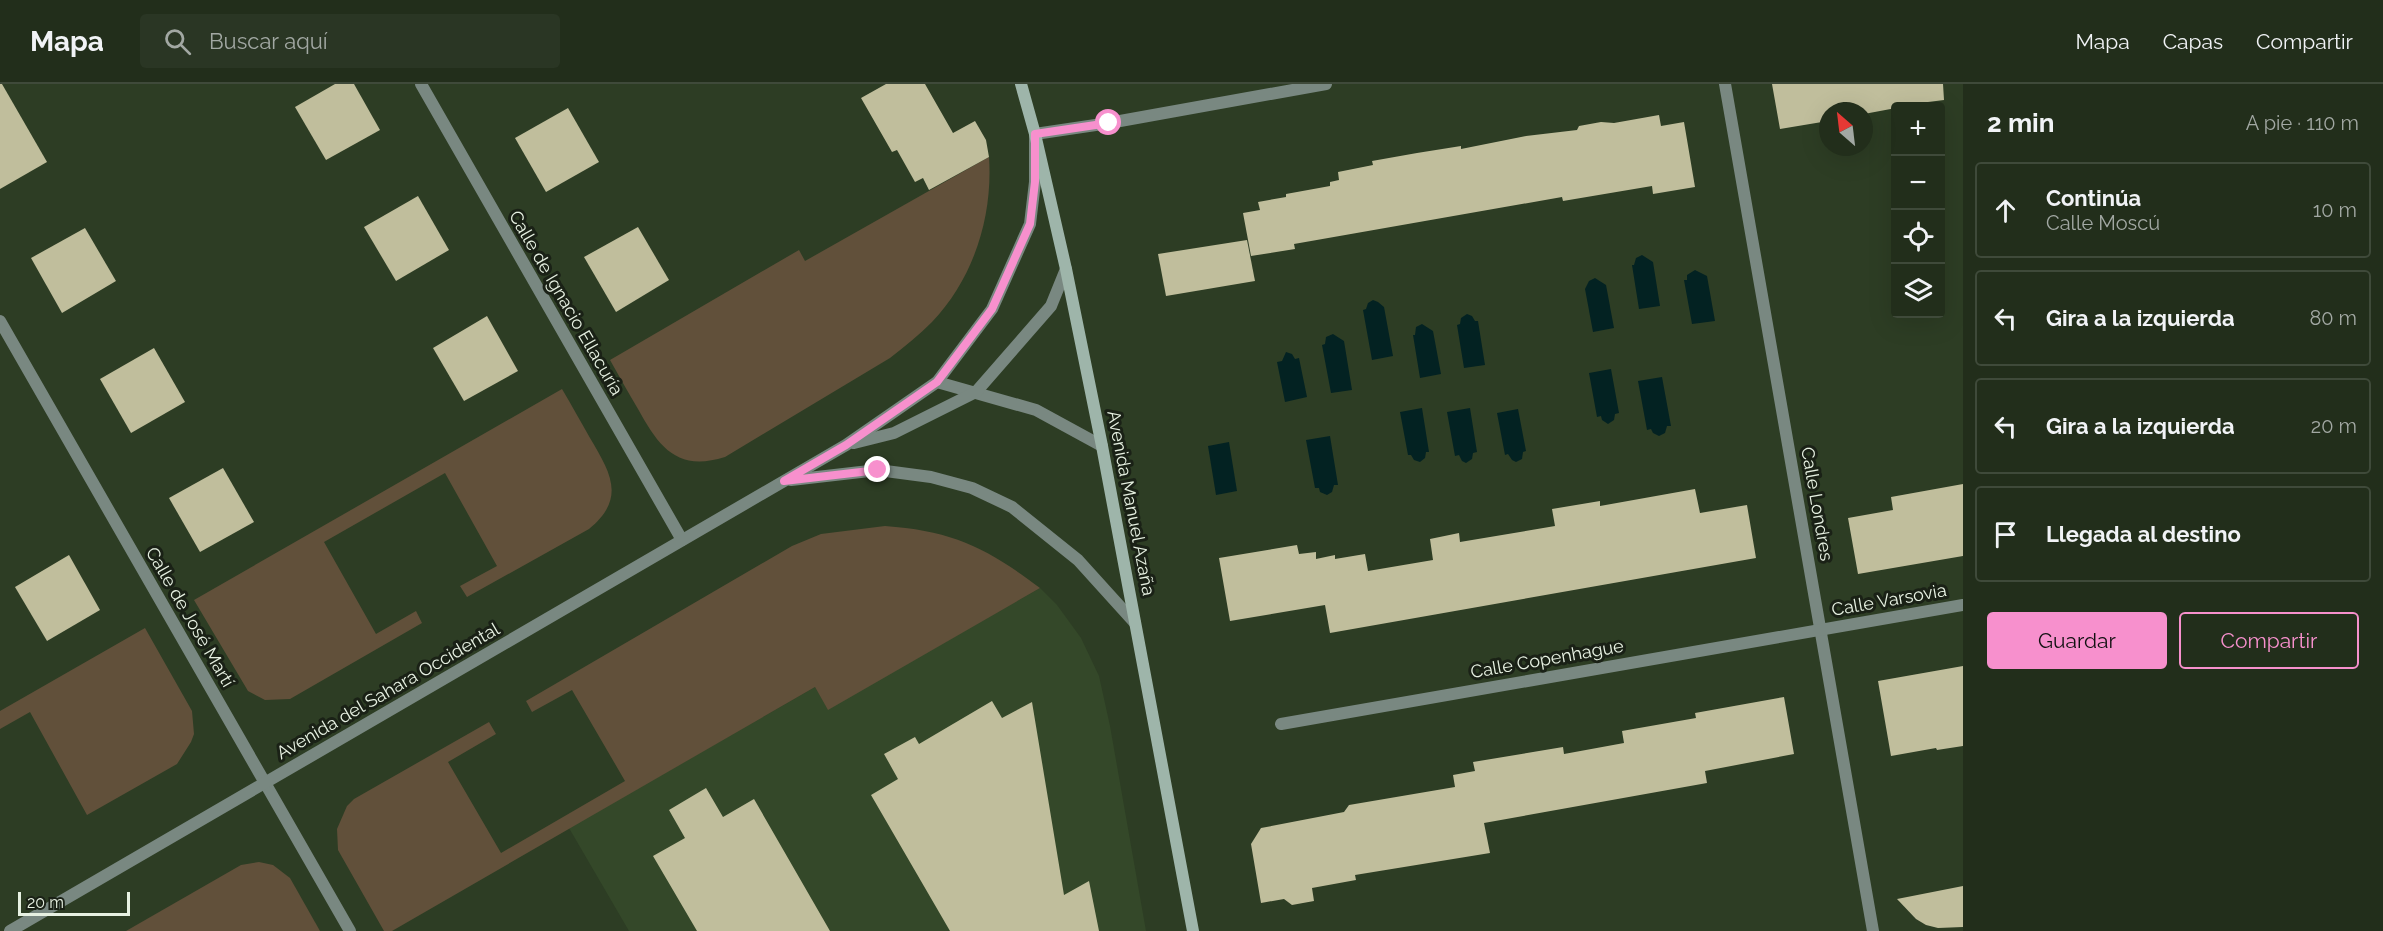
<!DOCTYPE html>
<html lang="es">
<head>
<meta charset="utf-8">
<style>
  body { margin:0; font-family:Raleway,sans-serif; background:#2a3624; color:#f1f3f6 }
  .controls { position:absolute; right:18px; top:18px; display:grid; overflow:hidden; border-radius:6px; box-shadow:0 6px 24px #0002 }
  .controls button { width:54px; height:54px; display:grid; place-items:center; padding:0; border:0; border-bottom:2px solid #3f4a3a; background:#222e1b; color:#f1f3f6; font:30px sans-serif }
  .compass { position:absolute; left:1819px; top:18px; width:54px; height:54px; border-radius:50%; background:#222e1b; box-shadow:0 6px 24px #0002; rotate:332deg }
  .scale { position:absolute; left:18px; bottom:15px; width:112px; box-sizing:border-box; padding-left:6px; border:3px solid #e7f1e2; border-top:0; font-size:16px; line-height:21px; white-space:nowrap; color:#e7f1e2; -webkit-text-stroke:4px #1a2116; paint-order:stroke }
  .stop { position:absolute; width:18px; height:18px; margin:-14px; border:4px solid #f790cd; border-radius:50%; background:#fff }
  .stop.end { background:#f790cd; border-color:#fff; box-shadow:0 2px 6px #0008 }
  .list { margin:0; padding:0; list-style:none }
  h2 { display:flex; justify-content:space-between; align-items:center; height:78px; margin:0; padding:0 24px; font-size:26px }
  h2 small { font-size:20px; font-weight:400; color:#a2a8a3 }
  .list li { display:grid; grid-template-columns:39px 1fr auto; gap:18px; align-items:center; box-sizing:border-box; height:96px; margin:0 12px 12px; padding:0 12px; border:2px solid #3f4a3a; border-radius:6px }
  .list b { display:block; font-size:22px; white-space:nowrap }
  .list p { margin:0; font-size:20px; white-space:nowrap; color:#a2a8a3 }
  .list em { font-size:20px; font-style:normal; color:#a2a8a3 }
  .actions { display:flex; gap:12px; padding:18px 24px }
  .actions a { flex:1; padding:14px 0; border:2px solid #f790cd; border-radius:6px; text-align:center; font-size:21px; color:#f790cd }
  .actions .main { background:#f790cd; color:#111 }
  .icon { flex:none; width:33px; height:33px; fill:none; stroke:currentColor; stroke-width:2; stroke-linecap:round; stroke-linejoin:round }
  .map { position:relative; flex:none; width:1963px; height:847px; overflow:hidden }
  header { display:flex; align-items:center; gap:36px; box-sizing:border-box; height:84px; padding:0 30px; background:#222e1b; border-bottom:2px solid #3f4a3a }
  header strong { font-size:28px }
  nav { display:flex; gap:33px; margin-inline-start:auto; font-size:21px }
  .search { width:420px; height:54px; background:#2a3624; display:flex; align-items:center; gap:15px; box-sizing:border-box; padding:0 21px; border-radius:6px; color:#a2a8a3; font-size:22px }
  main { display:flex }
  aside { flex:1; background:#222e1b }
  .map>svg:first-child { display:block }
  .built { fill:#344829 }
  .green { fill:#61503a }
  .water { fill:#032222 }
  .building { fill:#c0be9c }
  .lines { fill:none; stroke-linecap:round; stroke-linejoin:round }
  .street { stroke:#798881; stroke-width:12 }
  .secondary { stroke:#9eb5aa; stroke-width:12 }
  .route { stroke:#f790cd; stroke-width:8 }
  .labels { text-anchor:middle; stroke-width:6; stroke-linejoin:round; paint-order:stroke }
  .street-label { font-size:18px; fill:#e7f1e2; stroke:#1a2116 }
</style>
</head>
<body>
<header>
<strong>Mapa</strong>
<div class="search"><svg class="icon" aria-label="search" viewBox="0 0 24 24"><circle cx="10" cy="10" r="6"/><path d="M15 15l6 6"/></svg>Buscar aquí</div>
<nav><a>Mapa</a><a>Capas</a><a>Compartir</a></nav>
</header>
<main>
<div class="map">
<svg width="1963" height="847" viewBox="0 0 1963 847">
  <rect width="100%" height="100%" fill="#2d3d24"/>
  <path class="built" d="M 1040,504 L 1057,521 L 1081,554 L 1099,592 L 1110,642 L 1146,847 L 629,847 L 569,744 L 815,603 L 828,625 Z"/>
  <g class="green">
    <path d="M 989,73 C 993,132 974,194 932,238 C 919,251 905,262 890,274 L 725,373 C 677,388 659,363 638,325 C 628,308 619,292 610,276 L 799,166 L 805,177 Z"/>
    <path d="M 562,305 C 572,322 581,338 590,354 C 610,388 627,414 589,445 L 467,513 L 460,502 L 497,482 L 445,389 L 324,458 L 376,550 L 416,527 L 422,539 L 290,615 L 265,616 L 248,607 L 194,516 Z"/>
    <path d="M 885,442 C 953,447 987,464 1040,504 L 828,626 L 815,603 L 392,847 L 384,847 L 338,766 L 337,745 L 347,722 L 354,715 L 489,638 L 496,650 L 448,678 L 501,769 L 625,697 L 572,606 L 532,628 L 526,617 L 792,462 L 821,450 Z"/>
    <path d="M 145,544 L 192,627 L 194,650 L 191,658 L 177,680 L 87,731 L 30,628 L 0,645 L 0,627 Z"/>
    <path d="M 259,778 L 273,781 L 290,794 L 320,847 L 126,847 L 241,781 Z"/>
  </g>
  <g class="water">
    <path d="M 1642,171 L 1653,178 L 1660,222 L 1639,225 L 1632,181 L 1634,181 L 1636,174 Z"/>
    <path d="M 1695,186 L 1707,192 L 1715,237 L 1692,240 L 1684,196 L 1687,196 L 1687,191 Z"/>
    <path d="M 1595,194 L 1606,201 L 1614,244 L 1593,248 L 1585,205 L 1589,197 Z"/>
    <path d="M 1373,216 L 1378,218 L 1384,223 L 1393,272 L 1372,276 L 1363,226 L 1366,225 L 1368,219 Z"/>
    <path d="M 1467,230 L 1472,232 L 1475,237 L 1478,237 L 1485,281 L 1464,284 L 1457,241 L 1460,240 L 1461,234 Z"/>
    <path d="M 1422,240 L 1433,247 L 1441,290 L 1420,294 L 1413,251 L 1415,251 L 1416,243 Z"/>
    <path d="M 1333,250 L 1344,257 L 1352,306 L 1331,309 L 1322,261 L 1325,260 L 1326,253 Z"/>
    <path d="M 1286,268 L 1292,270 L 1295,275 L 1299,274 L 1307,313 L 1285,318 L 1277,278 L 1282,277 Z"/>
    <path d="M 1611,285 L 1619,329 L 1615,330 L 1614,336 L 1608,340 L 1602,336 L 1601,332 L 1597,333 L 1589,289 Z"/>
    <path d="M 1662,293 L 1671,342 L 1667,342 L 1665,349 L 1659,352 L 1653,349 L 1651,345 L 1647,346 L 1638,297 Z"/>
    <path d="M 1422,324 L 1429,368 L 1426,368 L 1425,374 L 1420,378 L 1414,376 L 1411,371 L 1408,371 L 1400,328 Z"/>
    <path d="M 1470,324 L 1477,368 L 1473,369 L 1472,375 L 1466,379 L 1462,377 L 1459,371 L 1455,372 L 1447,328 Z"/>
    <path d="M 1518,325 L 1526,367 L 1523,368 L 1522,375 L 1516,378 L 1512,376 L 1508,370 L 1505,371 L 1497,329 Z"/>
    <path d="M 1330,352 L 1338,401 L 1334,401 L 1332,408 L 1327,411 L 1320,408 L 1319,404 L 1315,404 L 1306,356 Z"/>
    <path d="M 1229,358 L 1237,407 L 1216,411 L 1208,362 Z"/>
  </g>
  <g class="building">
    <path d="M 0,0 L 2,0 L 47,78 L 0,105 Z"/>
    <path d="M 335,0 L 354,0 L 380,46 L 326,76 L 295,23 Z"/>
    <path d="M 886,0 L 925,0 L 953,49 L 975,37 L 986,56 L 989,73 L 929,106 L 923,94 L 915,98 L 897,66 L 892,68 L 861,14 Z"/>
    <path d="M 1772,0 L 1943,0 L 1944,16 L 1896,22 L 1896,24 L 1864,30 L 1864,27 L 1828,27 L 1828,37 L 1780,45 Z"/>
    <path d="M 568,24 L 599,78 L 546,108 L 515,54 Z"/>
    <path d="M 1659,31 L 1661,42 L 1684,38 L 1695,103 L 1653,110 L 1652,102 L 1563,117 L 1562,113 L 1294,160 L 1295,165 L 1251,172 L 1243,129 L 1260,126 L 1258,118 L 1286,113 L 1286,110 L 1330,102 L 1330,98 L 1339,96 L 1338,88 L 1373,81 L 1372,77 L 1417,69 L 1461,62 L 1461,65 L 1526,52 L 1577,46 L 1579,42 L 1601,38 L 1614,39 Z"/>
    <path d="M 418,112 L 449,166 L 396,197 L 364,143 Z"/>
    <path d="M 638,143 L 669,196 L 616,228 L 584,173 Z"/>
    <path d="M 85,144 L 116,197 L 62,229 L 31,174 Z"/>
    <path d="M 1247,156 L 1255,197 L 1166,212 L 1158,170 Z"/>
    <path d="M 487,232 L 518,287 L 464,317 L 433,264 Z"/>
    <path d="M 154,264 L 185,318 L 131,349 L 100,295 Z"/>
    <path d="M 223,384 L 254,438 L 200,468 L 169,414 Z"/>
    <path d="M 1963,400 L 1963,472 L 1858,490 L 1848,434 L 1893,426 L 1891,413 Z"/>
    <path d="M 1695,405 L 1700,429 L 1747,421 L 1756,474 L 1330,549 L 1325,521 L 1230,537 L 1219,474 L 1297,461 L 1299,470 L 1316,468 L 1316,475 L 1335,471 L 1335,475 L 1365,470 L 1368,487 L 1433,476 L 1430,455 L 1459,449 L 1460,458 L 1555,442 L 1552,425 L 1600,417 L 1600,422 Z"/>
    <path d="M 69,471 L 100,526 L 47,557 L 15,503 Z"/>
    <path d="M 1963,582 L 1963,662 L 1937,666 L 1936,664 L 1891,672 L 1878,597 Z"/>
    <path d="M 1784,613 L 1794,670 L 1705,687 L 1707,699 L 1484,739 L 1490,769 L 1355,791 L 1356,796 L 1312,804 L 1314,817 L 1292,821 L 1284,815 L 1261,819 L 1251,760 L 1261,744 L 1344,728 L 1349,721 L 1455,703 L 1453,691 L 1475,687 L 1473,678 L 1563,663 L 1564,670 L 1624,659 L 1622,647 L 1696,634 L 1695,629 Z"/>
    <path d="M 992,617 L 1002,634 L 1032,618 L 1064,811 L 1089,797 L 1099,847 L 950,847 L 871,711 L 898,695 L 884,670 L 915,653 L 919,660 Z"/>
    <path d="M 706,704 L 723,733 L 754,715 L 830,847 L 697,847 L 653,772 L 685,754 L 669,726 Z"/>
    <path d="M 1963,802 L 1963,843 L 1938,844 L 1926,841 L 1916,835 L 1897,815 Z"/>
  </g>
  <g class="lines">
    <g class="street">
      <path d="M 421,0 L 682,456"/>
      <path d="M 1725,0 L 1873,847"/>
      <path d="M 0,237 L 350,847"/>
      <path d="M 937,298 L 1036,326 L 1102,362"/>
      <path d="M 854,359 L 894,349 L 976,308 L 1051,222 L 1066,185"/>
      <path d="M 791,396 L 878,386 L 931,393 L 972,404 L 1012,423 L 1078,476 L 1135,539"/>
      <path d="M 1281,640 L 1963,521"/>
      <path d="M 10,847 L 846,361 L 937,298 L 992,225 L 1030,140 L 1035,98 L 1035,50 L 1109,39 L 1326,0"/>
    </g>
    <path class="secondary" d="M 1021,0 L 1035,50 L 1066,185 L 1102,362 L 1193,847"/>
  </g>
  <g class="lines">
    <path class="route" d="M 878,386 L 784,397 L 846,361 L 937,298 L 992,225 L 1030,140 L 1035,98 L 1035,50 L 1109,39"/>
  </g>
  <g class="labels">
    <g class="street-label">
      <text transform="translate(566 219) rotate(60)" y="6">Calle de Ignacio Ellacuría</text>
      <text transform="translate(1131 419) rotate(79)" y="6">Avenida Manuel Azaña</text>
      <text transform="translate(1817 420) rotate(80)" y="6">Calle Londres</text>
      <text transform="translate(1889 516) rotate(-10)" y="6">Calle Varsovia</text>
      <text transform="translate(190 533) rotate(60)" y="6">Calle de José Martí</text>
      <text transform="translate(1547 575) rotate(-10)" y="6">Calle Copenhague</text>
      <text transform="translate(388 607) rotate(-30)" y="6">Avenida del Sahara Occidental</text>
    </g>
  </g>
</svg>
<div class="controls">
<button>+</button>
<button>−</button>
<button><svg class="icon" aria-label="locate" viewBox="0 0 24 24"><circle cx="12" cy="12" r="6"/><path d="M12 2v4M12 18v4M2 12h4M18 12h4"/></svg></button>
<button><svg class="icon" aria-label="layers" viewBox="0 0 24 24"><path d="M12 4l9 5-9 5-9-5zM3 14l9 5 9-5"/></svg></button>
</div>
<svg class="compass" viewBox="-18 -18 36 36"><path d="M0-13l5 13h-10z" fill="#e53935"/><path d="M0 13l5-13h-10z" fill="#a2a8a3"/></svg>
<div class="scale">20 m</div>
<div class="stop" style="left:1109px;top:39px"></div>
<div class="stop end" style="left:878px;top:386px"></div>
</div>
<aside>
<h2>2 min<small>A pie · 110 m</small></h2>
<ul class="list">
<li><svg class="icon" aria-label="ahead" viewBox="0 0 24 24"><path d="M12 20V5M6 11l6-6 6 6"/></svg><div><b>Continúa</b><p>Calle Moscú</p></div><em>10 m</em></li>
<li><svg class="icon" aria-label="left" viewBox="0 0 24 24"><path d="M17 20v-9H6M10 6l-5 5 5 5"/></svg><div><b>Gira a la izquierda</b></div><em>80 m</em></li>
<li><svg class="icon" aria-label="left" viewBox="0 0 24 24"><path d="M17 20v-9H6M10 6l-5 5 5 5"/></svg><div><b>Gira a la izquierda</b></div><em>20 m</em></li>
<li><svg class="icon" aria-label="arrive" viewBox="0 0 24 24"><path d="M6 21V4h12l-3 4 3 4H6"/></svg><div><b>Llegada al destino</b></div></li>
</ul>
<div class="actions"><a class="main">Guardar</a><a>Compartir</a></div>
</aside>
</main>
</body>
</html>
